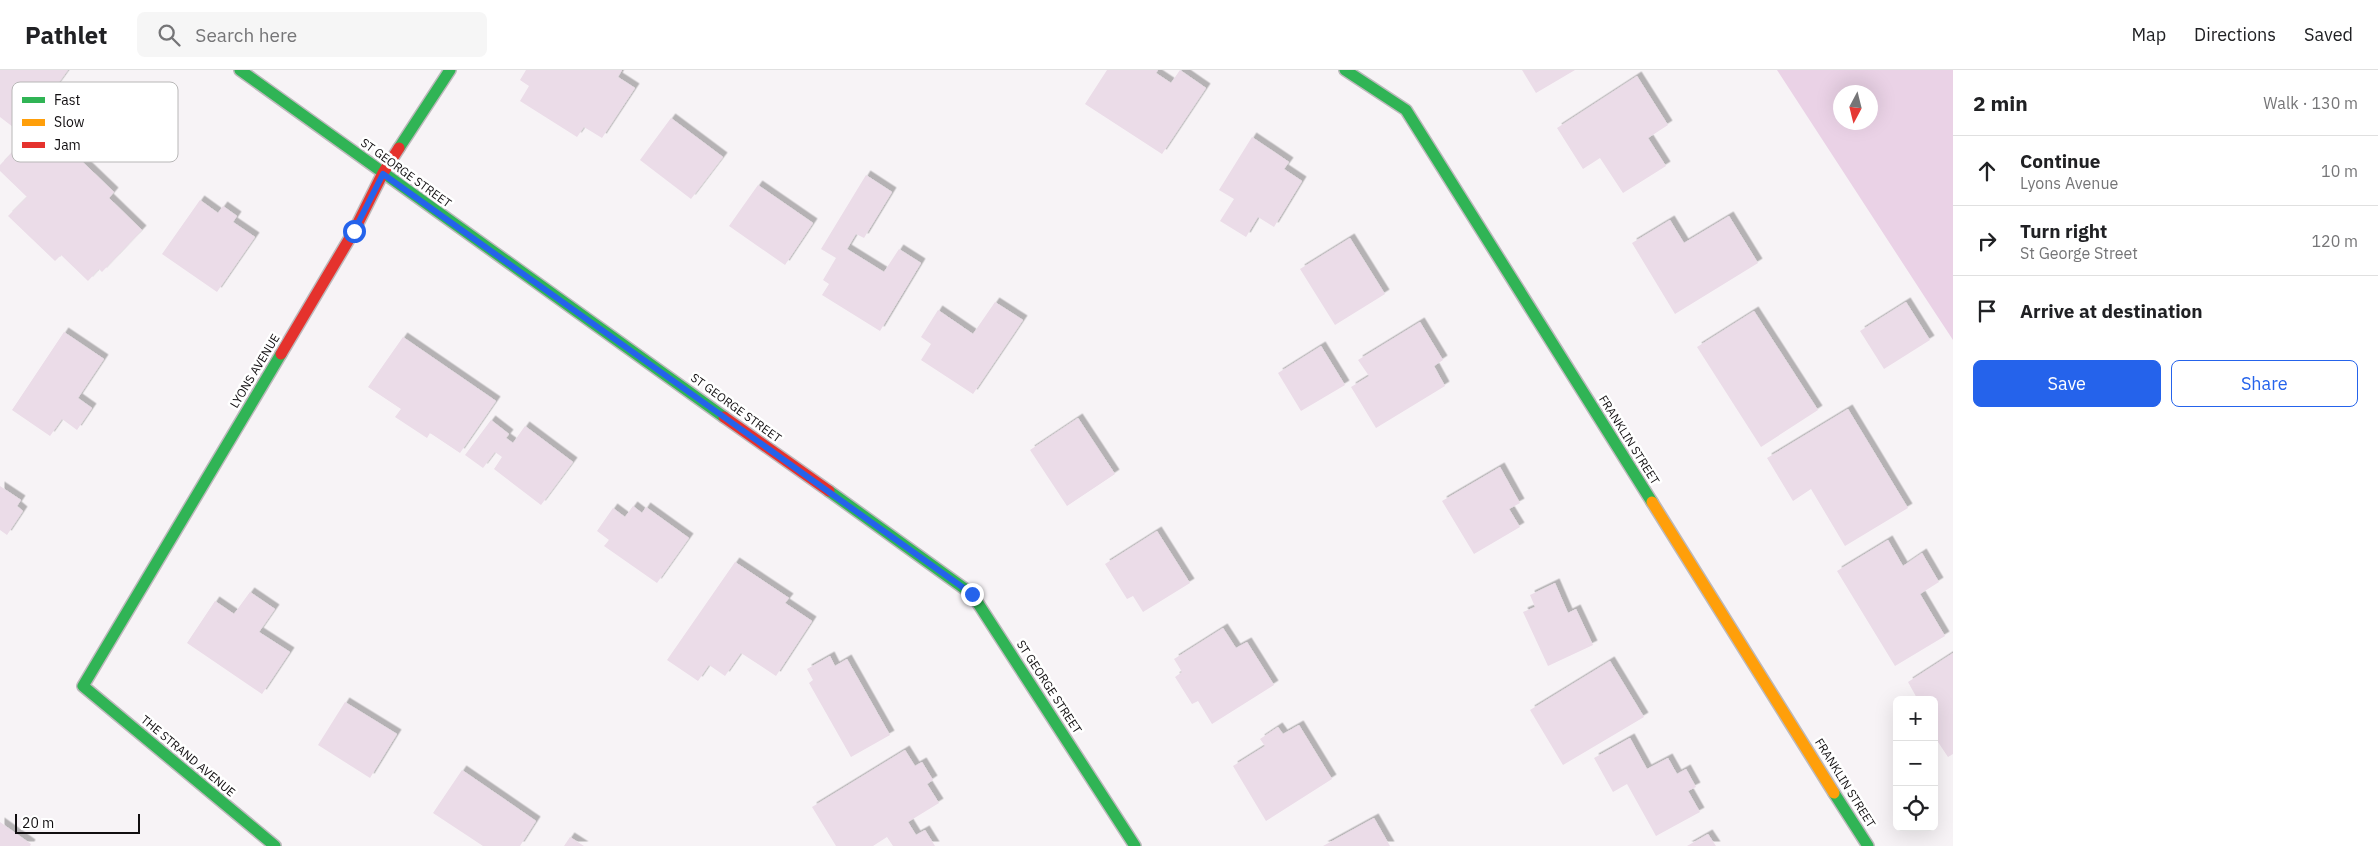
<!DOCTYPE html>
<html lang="en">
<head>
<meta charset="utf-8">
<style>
  body { margin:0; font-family:"IBM Plex Sans",sans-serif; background:#f6f6f6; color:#202124 }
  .controls { position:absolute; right:15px; bottom:15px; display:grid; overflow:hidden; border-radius:8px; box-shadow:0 5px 20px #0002 }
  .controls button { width:45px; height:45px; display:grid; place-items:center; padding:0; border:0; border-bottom:1px solid #e0e0e0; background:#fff; color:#202124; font:25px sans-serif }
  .compass { position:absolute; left:1833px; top:15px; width:45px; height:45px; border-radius:50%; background:#fff; box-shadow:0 5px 20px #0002; rotate:187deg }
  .scale { position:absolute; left:15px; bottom:12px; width:125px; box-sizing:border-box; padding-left:5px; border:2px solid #110e10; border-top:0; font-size:14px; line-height:18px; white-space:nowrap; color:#110e10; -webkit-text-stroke:4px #fff; paint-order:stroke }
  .stop { position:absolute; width:15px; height:15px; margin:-11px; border:4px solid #2563eb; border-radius:50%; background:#fff }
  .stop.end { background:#2563eb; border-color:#fff; box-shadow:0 1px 5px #0008 }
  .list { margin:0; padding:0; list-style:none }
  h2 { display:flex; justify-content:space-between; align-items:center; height:65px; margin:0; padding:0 20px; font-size:21px }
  h2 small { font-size:16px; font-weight:400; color:#757577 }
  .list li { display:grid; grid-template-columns:32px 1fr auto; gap:15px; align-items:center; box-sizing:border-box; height:70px; padding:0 20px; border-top:1px solid #e0e0e0 }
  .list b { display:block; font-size:19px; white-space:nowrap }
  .list p { margin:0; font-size:16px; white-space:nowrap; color:#757577 }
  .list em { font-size:16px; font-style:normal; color:#757577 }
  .actions { display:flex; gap:10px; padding:15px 20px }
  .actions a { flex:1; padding:11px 0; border:1px solid #2563eb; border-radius:8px; text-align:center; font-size:18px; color:#2563eb }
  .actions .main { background:#2563eb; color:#fff }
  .icon { flex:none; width:28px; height:28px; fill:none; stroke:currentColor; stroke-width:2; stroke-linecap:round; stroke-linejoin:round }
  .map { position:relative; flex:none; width:1953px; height:776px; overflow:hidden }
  header { display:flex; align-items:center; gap:30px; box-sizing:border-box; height:70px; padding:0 25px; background:#fff; border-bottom:1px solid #e0e0e0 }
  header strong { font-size:24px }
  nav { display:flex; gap:28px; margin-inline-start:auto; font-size:18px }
  .search { width:350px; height:45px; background:#f6f6f6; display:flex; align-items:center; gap:12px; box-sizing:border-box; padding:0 18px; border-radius:8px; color:#757577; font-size:19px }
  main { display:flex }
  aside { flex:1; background:#fff }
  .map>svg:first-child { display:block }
  .green { fill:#ead2e6; fill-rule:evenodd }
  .building { fill:#ebdce8; filter:url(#shadow) }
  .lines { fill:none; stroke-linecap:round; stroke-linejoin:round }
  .fast-casing { stroke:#bdb9bc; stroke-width:14 }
  .slow-casing { stroke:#bdb9bc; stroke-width:14 }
  .jam-casing { stroke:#bdb9bc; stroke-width:14 }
  .fast { stroke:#30b455; stroke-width:11 }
  .slow { stroke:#ff9f0a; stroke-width:11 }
  .jam { stroke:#e5322d; stroke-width:11 }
  .route { stroke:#2563eb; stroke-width:6 }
  .labels { text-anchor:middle; stroke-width:5; stroke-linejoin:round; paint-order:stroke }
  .street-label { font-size:12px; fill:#110e10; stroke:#fff }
  .key { fill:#fff; stroke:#b8b7b7; stroke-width:1 }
  .key-label { font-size:14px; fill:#110e10 }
</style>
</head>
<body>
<header>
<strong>Pathlet</strong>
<div class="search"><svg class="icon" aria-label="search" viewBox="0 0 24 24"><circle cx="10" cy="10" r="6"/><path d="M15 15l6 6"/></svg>Search here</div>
<nav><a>Map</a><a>Directions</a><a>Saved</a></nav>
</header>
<main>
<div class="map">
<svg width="1953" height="776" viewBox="0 0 1953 776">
  <defs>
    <filter id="shadow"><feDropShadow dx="4.5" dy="-4.5" stdDeviation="0" flood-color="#0004"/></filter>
  </defs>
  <rect width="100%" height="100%" fill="#f7f3f6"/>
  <path class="green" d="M 1777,0 L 1953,0 L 1953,270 L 1928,232 ZM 1840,22 L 1870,22 L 1870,52 L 1840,52 Z"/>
  <g class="building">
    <path d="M 0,0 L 68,0 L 39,40 L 30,33 L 13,57 L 0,47 Z"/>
    <path d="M 526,0 L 622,0 L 618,7 L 635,18 L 602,68 L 584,57 L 577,67 L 520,31 L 529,16 L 520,10 Z"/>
    <path d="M 1107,0 L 1158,0 L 1156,3 L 1171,13 L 1180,0 L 1206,18 L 1162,84 L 1085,34 Z"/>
    <path d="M 1522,0 L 1575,0 L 1536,23 Z"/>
    <path d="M 1637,6 L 1668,55 L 1648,68 L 1666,96 L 1623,123 L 1600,88 L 1583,99 L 1557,58 Z"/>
    <path d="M 671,48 L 723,87 L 691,129 L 640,90 Z"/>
    <path d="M 41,52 L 114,122 L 109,128 L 142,160 L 102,202 L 99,199 L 88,211 L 61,185 L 55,191 L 8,146 L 27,127 L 0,101 L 0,95 Z"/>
    <path d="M 1252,67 L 1289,92 L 1284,99 L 1302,111 L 1274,157 L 1258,147 L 1246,167 L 1220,151 L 1234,129 L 1219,120 Z"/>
    <path d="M 866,105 L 892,122 L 864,168 L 856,164 L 847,179 L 884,202 L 899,179 L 921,193 L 880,261 L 822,225 L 829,214 L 823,210 L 836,188 L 821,179 Z"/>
    <path d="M 758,115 L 813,153 L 785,195 L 729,156 Z"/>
    <path d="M 200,130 L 218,143 L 223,136 L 237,146 L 233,152 L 255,167 L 217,222 L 162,184 Z"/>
    <path d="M 1729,146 L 1758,193 L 1675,244 L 1632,173 L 1670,150 L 1684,173 Z"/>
    <path d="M 1350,168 L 1385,224 L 1335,255 L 1300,199 Z"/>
    <path d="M 995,232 L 1023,250 L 973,324 L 921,290 L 931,274 L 921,267 L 938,240 L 973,264 Z"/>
    <path d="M 1906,232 L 1930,270 L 1884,299 L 1860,261 Z"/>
    <path d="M 1754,241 L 1818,340 L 1761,377 L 1697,277 Z"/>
    <path d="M 1420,252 L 1443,290 L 1434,296 L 1445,316 L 1376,358 L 1351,317 L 1369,306 L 1358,290 Z"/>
    <path d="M 64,262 L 104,289 L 78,328 L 92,338 L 77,360 L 62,349 L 50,366 L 12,340 Z"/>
    <path d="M 403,267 L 496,331 L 460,383 L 430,363 L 427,368 L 395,347 L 401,339 L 368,317 Z"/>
    <path d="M 1321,276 L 1345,315 L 1301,341 L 1278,303 Z"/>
    <path d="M 1848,339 L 1908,438 L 1845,476 L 1811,419 L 1793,431 L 1767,388 Z"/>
    <path d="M 1078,348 L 1115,404 L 1067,436 L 1030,380 Z"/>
    <path d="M 491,350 L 509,364 L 506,368 L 513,373 L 525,356 L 573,392 L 541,435 L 494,399 L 502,387 L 495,382 L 483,398 L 465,385 Z"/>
    <path d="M 1500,397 L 1520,433 L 1509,439 L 1520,457 L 1474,484 L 1442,431 Z"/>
    <path d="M 0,416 L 21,430 L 17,436 L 23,441 L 7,465 L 0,460 Z"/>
    <path d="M 633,436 L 642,443 L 646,437 L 689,468 L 657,513 L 604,476 L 609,470 L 597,461 L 613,438 L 625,447 Z"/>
    <path d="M 1157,461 L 1190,513 L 1143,542 L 1133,526 L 1127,529 L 1105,494 Z"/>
    <path d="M 1888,470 L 1903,496 L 1922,483 L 1939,512 L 1920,524 L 1945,566 L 1895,596 L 1837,501 Z"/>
    <path d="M 735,492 L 789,528 L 785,533 L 812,551 L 776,606 L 741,583 L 725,606 L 709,595 L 698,611 L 667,590 Z"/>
    <path d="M 1555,513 L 1568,543 L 1576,539 L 1593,575 L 1548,596 L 1523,542 L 1535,537 L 1530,525 Z"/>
    <path d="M 250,522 L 275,539 L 259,562 L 290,582 L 262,624 L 187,573 L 215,531 L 234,544 Z"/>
    <path d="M 1223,558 L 1236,578 L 1247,572 L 1274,615 L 1212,654 L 1198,631 L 1192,634 L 1175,607 L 1182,602 L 1174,589 Z"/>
    <path d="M 1953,583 L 1953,684 L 1948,687 L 1934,666 L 1934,630 L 1918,630 L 1908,612 Z"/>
    <path d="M 830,586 L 835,596 L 847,589 L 890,665 L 851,687 L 809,613 L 813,610 L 807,599 Z"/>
    <path d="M 1610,591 L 1644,647 L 1563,695 L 1530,640 Z"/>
    <path d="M 345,632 L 397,664 L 370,708 L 318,675 Z"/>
    <path d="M 1299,655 L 1332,709 L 1266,751 L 1233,696 L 1265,676 L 1260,669 L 1278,657 L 1283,664 Z"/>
    <path d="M 1630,668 L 1647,699 L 1668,688 L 1677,704 L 1686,699 L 1696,717 L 1688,721 L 1700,742 L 1656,766 L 1627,714 L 1613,722 L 1594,688 Z"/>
    <path d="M 905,680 L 915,696 L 922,692 L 933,710 L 927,714 L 939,733 L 908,752 L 916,765 L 925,760 L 935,776 L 893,776 L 887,767 L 873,776 L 836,776 L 812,737 Z"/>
    <path d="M 462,700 L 536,751 L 520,776 L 483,776 L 433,743 Z"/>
    <path d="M 1374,748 L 1390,776 L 1323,776 Z"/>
    <path d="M 0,752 L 31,774 L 30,776 L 0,776 Z"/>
    <path d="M 1708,764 L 1716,776 L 1687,776 Z"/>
    <path d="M 570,767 L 584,776 L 564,776 Z"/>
  </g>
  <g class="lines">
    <g class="fast-casing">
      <g id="fast">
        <path d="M 240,0 L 724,347"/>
        <path d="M 1345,0 L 1406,40 L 1652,432"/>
        <path d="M 399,78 L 450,0"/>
        <path d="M 829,421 L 972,524 L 1135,776"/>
        <path d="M 1834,723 L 1868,776"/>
        <path d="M 275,776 L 83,616 L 281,284"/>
      </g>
    </g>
    <g class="slow-casing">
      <path id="slow" d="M 1652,432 L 1834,723"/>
    </g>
    <g class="jam-casing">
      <g id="jam">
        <path d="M 281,284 L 354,161 L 383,103 L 399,78"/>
        <path d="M 724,347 L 829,421"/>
      </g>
    </g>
    <use href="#fast" class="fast"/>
    <use href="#slow" class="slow"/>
    <use href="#jam" class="jam"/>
  </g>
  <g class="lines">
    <path class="route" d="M 354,161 L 383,104 L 972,524"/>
  </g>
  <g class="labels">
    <g class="street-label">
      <text transform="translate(406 103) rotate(36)" y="4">ST GEORGE STREET</text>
      <text transform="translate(255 301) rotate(-59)" y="4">LYONS AVENUE</text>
      <text transform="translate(736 338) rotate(36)" y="4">ST GEORGE STREET</text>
      <text transform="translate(1629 370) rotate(58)" y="4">FRANKLIN STREET</text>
      <text transform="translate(1049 617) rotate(57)" y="4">ST GEORGE STREET</text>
      <text transform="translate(188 686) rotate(40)" y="4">THE STRAND AVENUE</text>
      <text transform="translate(1845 713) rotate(58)" y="4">FRANKLIN STREET</text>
    </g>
  </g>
  <rect x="12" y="12" width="166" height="80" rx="8" class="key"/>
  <rect x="22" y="27" width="23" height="6" fill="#30b455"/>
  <rect x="22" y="49" width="23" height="7" fill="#ff9f0a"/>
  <rect x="22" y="72" width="23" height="6" fill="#e5322d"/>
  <g class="key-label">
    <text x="54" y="35">Fast</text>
    <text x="54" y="57">Slow</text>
    <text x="54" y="80">Jam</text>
  </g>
</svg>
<div class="controls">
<button>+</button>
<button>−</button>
<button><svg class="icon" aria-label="locate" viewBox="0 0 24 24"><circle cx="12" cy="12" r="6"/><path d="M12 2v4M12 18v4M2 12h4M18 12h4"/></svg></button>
</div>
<svg class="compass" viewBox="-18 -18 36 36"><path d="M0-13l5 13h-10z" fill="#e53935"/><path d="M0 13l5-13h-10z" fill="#757577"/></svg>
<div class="scale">20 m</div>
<div class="stop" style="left:354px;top:161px"></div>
<div class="stop end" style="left:972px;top:524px"></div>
</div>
<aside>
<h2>2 min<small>Walk · 130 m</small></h2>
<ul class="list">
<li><svg class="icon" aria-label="ahead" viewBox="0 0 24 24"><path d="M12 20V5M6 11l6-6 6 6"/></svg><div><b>Continue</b><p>Lyons Avenue</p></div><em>10 m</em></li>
<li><svg class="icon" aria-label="right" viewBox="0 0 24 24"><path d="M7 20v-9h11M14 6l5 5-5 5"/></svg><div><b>Turn right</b><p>St George Street</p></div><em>120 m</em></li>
<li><svg class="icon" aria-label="arrive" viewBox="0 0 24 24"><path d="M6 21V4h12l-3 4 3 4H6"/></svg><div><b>Arrive at destination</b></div></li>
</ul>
<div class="actions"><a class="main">Save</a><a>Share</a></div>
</aside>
</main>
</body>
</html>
